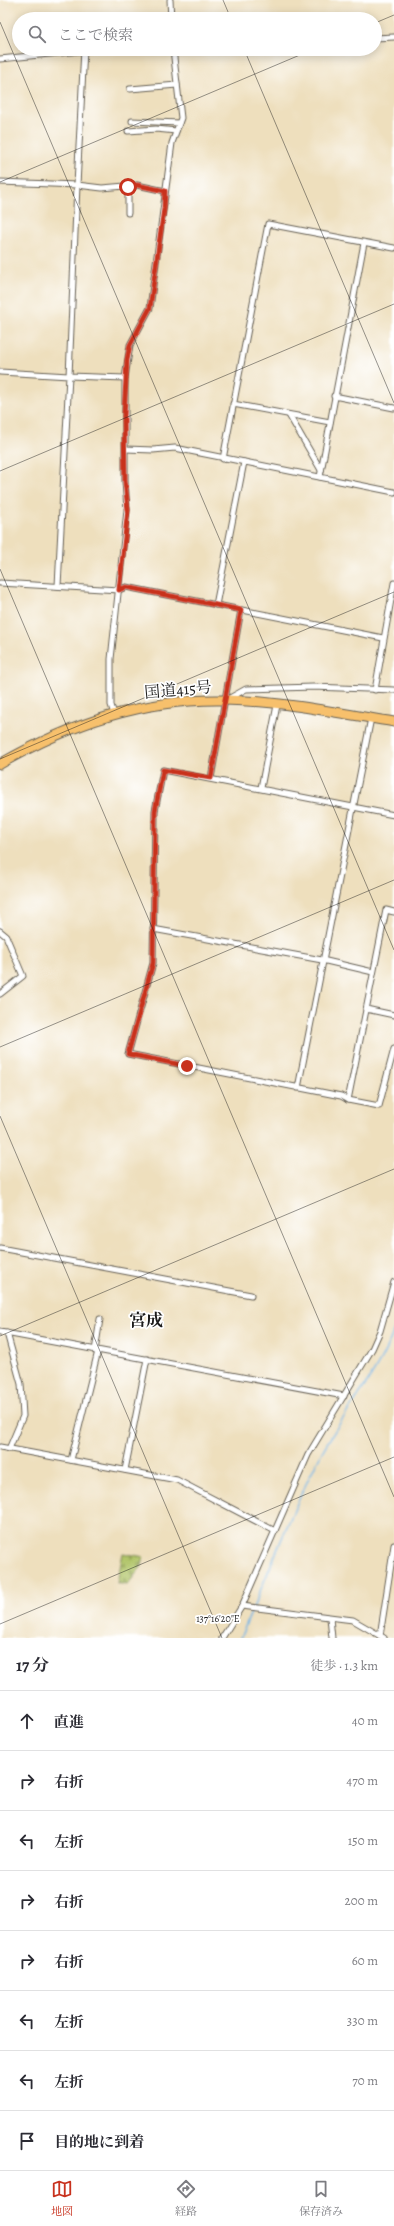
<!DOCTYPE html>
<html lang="ja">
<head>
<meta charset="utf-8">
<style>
  body { margin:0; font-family:Alegreya,"Noto Serif JP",serif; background:#f7f7f7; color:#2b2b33 }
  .stop { position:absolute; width:12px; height:12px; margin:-9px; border:3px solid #c8321e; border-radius:50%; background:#fff }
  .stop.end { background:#c8321e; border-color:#fff; box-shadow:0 1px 4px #0008 }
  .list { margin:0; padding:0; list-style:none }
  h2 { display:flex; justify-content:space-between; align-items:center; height:52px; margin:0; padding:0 16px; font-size:17px }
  h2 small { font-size:13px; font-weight:400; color:#7c7c81 }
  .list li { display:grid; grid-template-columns:26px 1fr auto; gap:12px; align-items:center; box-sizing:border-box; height:60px; padding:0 16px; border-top:1px solid #e1e1e2 }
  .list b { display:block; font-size:15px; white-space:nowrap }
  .list em { font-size:13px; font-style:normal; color:#7c7c81 }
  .icon { flex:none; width:22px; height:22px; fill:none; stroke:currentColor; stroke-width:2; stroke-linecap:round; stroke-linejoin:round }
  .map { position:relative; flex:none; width:394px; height:1638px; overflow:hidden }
  .search { position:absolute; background:#fff; box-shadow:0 2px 10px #0003; left:12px; right:12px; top:12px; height:44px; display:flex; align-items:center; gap:10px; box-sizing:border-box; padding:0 14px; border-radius:22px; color:#7c7c81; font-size:15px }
  .sheet { height:532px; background:#fff }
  nav { display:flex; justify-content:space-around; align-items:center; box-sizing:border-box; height:56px; border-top:1px solid #e1e1e2; background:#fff; font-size:11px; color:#7c7c81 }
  nav a { display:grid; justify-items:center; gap:2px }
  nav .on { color:#c8321e }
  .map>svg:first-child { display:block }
  .cemetery { fill:url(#cemetery-stones); stroke:#667042 }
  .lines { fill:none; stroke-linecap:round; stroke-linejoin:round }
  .stream { stroke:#70b4e6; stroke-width:1.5 }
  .street-casing { stroke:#666054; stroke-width:7 }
  .highway-casing { stroke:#666054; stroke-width:11 }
  .street { stroke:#fff; stroke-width:5 }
  .highway { stroke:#f7c06c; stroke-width:9 }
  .route { stroke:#c8321e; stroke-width:5 }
  .ticks { fill:none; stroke:#1c1c1c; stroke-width:1; stroke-opacity:0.45 }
  .labels { text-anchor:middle; stroke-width:3.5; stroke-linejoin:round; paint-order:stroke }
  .street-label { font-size:16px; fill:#1c1c1c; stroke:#fff }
  .neighbourhood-label { font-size:17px; font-weight:bold; fill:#1c1c1c; stroke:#fff }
  .ticks-label { font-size:10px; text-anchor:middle; fill:#1c1c1c; stroke:#fff; stroke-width:3.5; stroke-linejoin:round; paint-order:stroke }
</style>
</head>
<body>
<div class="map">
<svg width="394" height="1638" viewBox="0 0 394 1638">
  <defs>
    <pattern id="cemetery-stones" width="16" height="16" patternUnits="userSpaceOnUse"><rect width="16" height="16" fill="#b1c569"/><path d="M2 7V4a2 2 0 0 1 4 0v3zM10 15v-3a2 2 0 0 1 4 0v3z" fill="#98a95a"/></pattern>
  </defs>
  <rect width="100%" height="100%" fill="#fff"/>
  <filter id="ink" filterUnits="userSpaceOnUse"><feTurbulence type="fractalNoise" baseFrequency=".025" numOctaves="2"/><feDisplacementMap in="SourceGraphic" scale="8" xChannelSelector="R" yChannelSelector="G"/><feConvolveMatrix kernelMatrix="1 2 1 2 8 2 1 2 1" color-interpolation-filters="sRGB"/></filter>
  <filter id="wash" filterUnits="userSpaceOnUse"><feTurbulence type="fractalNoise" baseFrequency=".012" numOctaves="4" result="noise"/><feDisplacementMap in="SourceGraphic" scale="16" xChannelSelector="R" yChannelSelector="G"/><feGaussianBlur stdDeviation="0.9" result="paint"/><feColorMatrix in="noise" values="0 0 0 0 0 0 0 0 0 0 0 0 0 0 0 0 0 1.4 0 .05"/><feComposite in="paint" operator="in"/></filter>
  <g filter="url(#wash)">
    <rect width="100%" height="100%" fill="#eedfbd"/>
    <path class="cemetery" d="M 123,1553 L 144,1557 L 142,1566 L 127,1585 L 117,1583 Z"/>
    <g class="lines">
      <path class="stream" d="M 240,1638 C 268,1576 290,1512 322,1452 C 345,1411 378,1375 394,1330"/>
    </g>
  </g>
  <g filter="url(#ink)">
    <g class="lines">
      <g class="street-casing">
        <g id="street">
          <path d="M 170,0 L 171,19"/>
          <path d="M 375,38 L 394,37"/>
          <path d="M 84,49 L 77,185 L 102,188 L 137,185 L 165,191"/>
          <path d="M 0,59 L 99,49"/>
          <path d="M 130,89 L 177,85"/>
          <path d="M 132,121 L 179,123"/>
          <path d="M 128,131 L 156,129 L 176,131"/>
          <path d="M 0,182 L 77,185 L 69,376 L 125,378"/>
          <path d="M 128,213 L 128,187"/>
          <path d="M 0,372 L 69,376 L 58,586"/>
          <path d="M 334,396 L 394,408"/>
          <path d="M 233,404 L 330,422"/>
          <path d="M 289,415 L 321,470"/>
          <path d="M 126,449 L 153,450 L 175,448 L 394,492"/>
          <path d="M 223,459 L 268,224 L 394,248"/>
          <path d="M 320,477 L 364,243"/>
          <path d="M 0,583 L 119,590 L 126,587 L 383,638"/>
          <path d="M 216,605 L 244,462"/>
          <path d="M 375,690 L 394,583"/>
          <path d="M 228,699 L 246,689 L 313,687 L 394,690"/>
          <path d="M 114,714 L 111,705 L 111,659 L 127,510 L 125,481 L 125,378 L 130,345 L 150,308 L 172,143 L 181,118 L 173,49"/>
          <path d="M 211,778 L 241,610"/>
          <path d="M 261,788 L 277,705"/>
          <path d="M 394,815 L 163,770 L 155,811 L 153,963 L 128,1054 L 341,1096 L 348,1100 L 379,1106 L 394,1049"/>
          <path d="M 153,929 L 322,960 L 373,972"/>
          <path d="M 0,931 L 6,936 L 23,976 L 0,994"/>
          <path d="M 366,1009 L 394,1015"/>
          <path d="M 298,1088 L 371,718"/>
          <path d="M 348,1100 L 386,910 L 394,912"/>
          <path d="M 0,1248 L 251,1295"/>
          <path d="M 0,1332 L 344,1396"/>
          <path d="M 7,1333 L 21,1384 L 23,1416 L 9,1449"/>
          <path d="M 95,1351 L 100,1319"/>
          <path d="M 0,1447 L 177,1480 L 275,1531"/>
          <path d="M 71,1460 L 98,1351"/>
          <path d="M 125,1470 L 147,1359"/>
          <path d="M 242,1606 L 353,1620 L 384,1638"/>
          <path d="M 330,1618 L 332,1638"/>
          <path d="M 380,1636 L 394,1545"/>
          <path d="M 222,1638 L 242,1606 L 308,1455 L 372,1349 L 380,1331 L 394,1282"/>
        </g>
      </g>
      <g class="highway-casing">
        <path id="highway" d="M 0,764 C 69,724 144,698 225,700 C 281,701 339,713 394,722"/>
      </g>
      <use href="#street" class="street"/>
      <use href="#highway" class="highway"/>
    </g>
  </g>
  <g class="lines" filter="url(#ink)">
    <path class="route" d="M 128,187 L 137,185 L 165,191 L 164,209 L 150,308 L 130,345 L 127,360 L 124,416 L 125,481 L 128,510 L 119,590 L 126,587 L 241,610 L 211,778 L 163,770 L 155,811 L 153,963 L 128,1054 L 187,1066"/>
  </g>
  <path class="ticks" d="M 223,0 L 231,19M 0,22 L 394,950M 375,23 L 394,15M 244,49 L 394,403M 0,182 L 314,49M 0,471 L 394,304M 0,569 L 394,1497M 0,759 L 394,592M 0,1047 L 394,880M 0,1116 L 222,1638M 0,1336 L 394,1169M 0,1624 L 394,1457"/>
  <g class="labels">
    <g class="street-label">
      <text transform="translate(178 689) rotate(-5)" y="6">国道415号</text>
    </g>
    <g class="neighbourhood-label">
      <text x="146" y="1326">宮成</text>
    </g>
  </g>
  <g class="ticks-label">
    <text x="218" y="1622">137°16'20"E</text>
  </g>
</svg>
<div class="stop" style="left:128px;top:187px"></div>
<div class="stop end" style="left:187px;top:1066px"></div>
<div class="search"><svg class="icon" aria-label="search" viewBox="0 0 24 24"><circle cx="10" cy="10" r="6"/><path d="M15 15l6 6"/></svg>ここで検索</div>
</div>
<section class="sheet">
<h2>17 分<small>徒歩 · 1.3 km</small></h2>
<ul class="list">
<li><svg class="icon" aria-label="ahead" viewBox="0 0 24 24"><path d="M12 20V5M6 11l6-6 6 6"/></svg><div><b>直進</b></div><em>40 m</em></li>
<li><svg class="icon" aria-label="right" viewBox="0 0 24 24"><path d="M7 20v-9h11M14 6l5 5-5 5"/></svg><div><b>右折</b></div><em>470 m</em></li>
<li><svg class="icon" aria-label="left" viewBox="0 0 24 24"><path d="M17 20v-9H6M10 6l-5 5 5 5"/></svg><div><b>左折</b></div><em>150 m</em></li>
<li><svg class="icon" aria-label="right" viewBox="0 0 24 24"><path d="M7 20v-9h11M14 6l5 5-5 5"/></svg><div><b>右折</b></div><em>200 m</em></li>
<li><svg class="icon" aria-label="right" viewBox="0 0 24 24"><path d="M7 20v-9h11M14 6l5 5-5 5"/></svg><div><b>右折</b></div><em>60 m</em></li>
<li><svg class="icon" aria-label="left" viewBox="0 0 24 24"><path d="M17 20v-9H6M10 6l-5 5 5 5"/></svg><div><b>左折</b></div><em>330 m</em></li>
<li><svg class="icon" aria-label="left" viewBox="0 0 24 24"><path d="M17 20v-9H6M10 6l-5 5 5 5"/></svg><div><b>左折</b></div><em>70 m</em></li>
<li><svg class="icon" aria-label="arrive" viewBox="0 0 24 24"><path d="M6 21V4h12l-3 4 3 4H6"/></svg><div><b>目的地に到着</b></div></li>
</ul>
</section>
<nav>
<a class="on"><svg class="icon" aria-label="map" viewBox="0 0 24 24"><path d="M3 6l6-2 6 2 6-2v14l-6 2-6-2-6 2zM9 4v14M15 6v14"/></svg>地図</a>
<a><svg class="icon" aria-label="directions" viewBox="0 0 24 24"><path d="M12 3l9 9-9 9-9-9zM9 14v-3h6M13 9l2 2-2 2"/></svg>経路</a>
<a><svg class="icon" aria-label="saved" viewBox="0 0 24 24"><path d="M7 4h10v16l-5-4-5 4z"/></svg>保存済み</a>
</nav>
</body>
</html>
